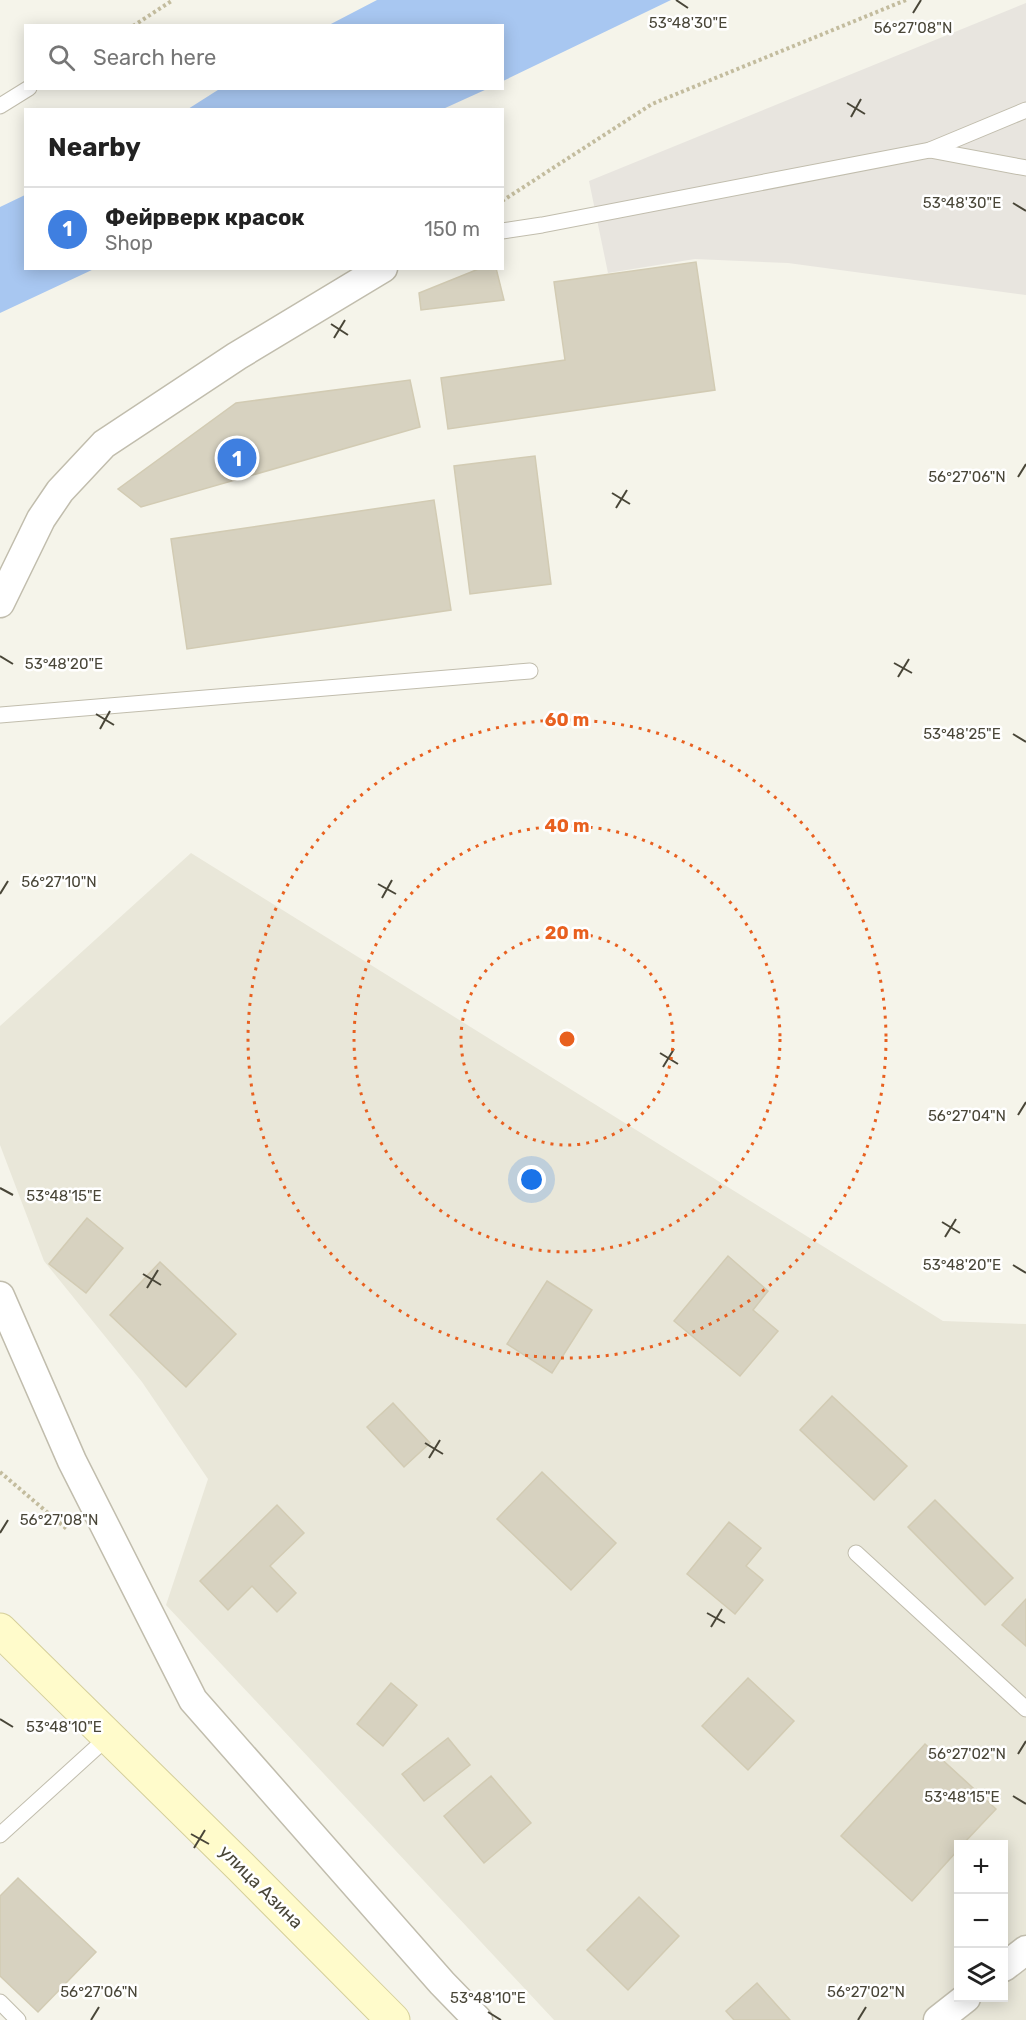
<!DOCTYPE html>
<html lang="en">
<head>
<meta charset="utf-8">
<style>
  body { margin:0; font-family:Rubik,sans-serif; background:#f2f2f2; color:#222 }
  .controls { position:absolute; right:18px; bottom:18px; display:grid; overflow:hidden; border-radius:0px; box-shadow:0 3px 15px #0003 }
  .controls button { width:54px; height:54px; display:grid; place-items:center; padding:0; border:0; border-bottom:2px solid #e0e0e0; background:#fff; color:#222; font:30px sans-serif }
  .you { position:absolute; left:532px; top:1180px; width:21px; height:21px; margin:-15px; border:4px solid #fff; border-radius:50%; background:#1a73e8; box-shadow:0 0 0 9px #1a73e833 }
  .badge { display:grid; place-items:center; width:39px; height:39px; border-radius:50%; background:#1a73e8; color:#fff; font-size:20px; font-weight:700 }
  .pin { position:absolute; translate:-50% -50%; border:3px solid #fff; box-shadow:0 2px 6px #0006 }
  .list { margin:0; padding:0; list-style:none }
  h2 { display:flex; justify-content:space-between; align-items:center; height:78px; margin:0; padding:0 24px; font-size:26px }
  h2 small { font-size:20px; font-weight:400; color:#767676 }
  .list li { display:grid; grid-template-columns:39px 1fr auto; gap:18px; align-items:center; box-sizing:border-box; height:84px; padding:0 24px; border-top:2px solid #e0e0e0 }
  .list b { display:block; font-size:22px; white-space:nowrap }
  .list p { margin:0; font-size:20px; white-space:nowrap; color:#767676 }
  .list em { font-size:20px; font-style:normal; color:#767676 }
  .icon { flex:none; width:33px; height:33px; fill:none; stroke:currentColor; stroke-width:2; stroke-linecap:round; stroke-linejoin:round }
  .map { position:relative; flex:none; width:1026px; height:2020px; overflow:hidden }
  .search { position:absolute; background:#fff; box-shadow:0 3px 15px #0003; left:24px; top:24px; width:480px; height:66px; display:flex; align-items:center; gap:15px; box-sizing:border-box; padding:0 21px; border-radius:0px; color:#767676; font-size:22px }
  .panel { position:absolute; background:#fff; box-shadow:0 3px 15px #0003; left:24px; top:108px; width:480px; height:162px; border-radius:0px }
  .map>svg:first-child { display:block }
  .residential { fill:#e9e7d9; fill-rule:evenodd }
  .industrial { fill:#e8e5df }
  .water { fill:#a8c7f1 }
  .building { fill:#d7d2c0; stroke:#d2cbb3; stroke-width:1.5 }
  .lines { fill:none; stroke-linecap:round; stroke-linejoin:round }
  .service-casing { stroke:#c1bdad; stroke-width:17 }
  .minor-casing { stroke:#c1bdad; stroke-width:31 }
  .secondary-casing { stroke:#d5cf9a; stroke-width:35 }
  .path { stroke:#c3bc9e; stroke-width:4; stroke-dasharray:3 3; stroke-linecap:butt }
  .service { stroke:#fff; stroke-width:15 }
  .minor { stroke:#fff; stroke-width:28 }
  .secondary { stroke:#fffbcb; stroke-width:33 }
  .ticks { fill:none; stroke:#494638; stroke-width:2 }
  .ring { fill:none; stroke:#e8601f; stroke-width:3; stroke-dasharray:3 6 }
  .labels { text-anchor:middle; stroke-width:5; stroke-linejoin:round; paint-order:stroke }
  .street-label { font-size:18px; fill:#494638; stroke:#fff }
  .ticks-label { font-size:15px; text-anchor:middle; fill:#494638; stroke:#fff; stroke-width:5; stroke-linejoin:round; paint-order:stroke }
  .centre { fill:#e8601f; stroke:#fff; stroke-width:3 }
  .ring-label { font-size:18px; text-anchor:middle; font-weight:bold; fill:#e8601f; stroke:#fff; stroke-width:5; stroke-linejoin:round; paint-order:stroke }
</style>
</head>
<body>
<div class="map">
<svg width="1026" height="2020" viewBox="0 0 1026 2020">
  <rect width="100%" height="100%" fill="#f5f4ea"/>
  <path class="residential" d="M 191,853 L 943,1321 L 1026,1324 L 1026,2020 L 554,2020 L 166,1605 L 208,1479 L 142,1382 L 44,1261 L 0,1145 L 0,1026 ZM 958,1844 L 1004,1844 L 1004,1998 L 958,1998 Z"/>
  <path class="industrial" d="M 1026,3 L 1026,295 L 788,263 L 695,259 L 608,273 L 589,181 Z"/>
  <g class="water">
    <path d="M 377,0 L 671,0 L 503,81 L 502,26 L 329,25 Z"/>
    <path d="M 221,88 L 487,88 L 487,89 L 443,109 L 188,109 Z"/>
    <path d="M 25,195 L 26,268 L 94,269 L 0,313 L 0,207 Z"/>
  </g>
  <g class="building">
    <path d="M 696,262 L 715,390 L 448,429 L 441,378 L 565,360 L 554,282 Z"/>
    <path d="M 481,268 L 496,268 L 504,300 L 421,310 L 419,293 Z"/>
    <path d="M 410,380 L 420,427 L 141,507 L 118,489 L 236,403 Z"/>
    <path d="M 535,456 L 551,584 L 470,594 L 454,466 Z"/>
    <path d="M 434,500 L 451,610 L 187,649 L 171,539 Z"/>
    <path d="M 87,1218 L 123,1248 L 86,1293 L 49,1264 Z"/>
    <path d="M 728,1256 L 768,1291 L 753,1310 L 778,1331 L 740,1376 L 674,1321 Z"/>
    <path d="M 160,1262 L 236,1334 L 186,1387 L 110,1315 Z"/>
    <path d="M 547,1281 L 592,1310 L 552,1373 L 507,1344 Z"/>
    <path d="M 832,1396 L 907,1466 L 874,1500 L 800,1430 Z"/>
    <path d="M 393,1403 L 430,1443 L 404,1467 L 367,1427 Z"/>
    <path d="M 542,1472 L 616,1543 L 571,1590 L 497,1519 Z"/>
    <path d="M 935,1500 L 1013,1578 L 985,1605 L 908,1527 Z"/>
    <path d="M 277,1505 L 304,1533 L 270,1566 L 296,1593 L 277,1612 L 252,1586 L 228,1610 L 200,1581 Z"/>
    <path d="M 729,1522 L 761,1548 L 746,1566 L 763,1580 L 735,1614 L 687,1574 Z"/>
    <path d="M 1026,1599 L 1026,1646 L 1002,1625 Z"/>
    <path d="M 748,1678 L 794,1721 L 748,1770 L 702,1726 Z"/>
    <path d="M 391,1683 L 417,1705 L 383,1746 L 357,1724 Z"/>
    <path d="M 448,1738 L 470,1765 L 424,1801 L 402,1774 Z"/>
    <path d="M 925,1744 L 996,1809 L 963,1844 L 958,1844 L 958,1850 L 912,1901 L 841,1836 Z"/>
    <path d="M 491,1776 L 531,1823 L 484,1863 L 444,1816 Z"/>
    <path d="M 18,1878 L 96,1952 L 38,2012 L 0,1976 L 0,1896 Z"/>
    <path d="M 639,1897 L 679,1936 L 628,1990 L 587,1950 Z"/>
    <path d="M 757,1983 L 790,2020 L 734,2020 L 726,2011 Z"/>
  </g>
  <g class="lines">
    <g class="service-casing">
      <g id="service">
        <path d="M 0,106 L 29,88"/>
        <path d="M 930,150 L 1026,110"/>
        <path d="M 502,231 L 542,225 L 930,150 L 1026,168"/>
        <path d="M 0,715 L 530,671"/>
        <path d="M 856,1553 L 1026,1709"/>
        <path d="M 0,1835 L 109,1736"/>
        <path d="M 0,2002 L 18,2020"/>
      </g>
    </g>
    <g class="minor-casing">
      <g id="minor">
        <path d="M 0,603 L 41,519 L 60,491 L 104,444 L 237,356 L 383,268"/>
        <path d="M 0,1296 L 72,1461 L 193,1700 L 442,1983 L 478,2020"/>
        <path d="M 1004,1967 L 1026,1950"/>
        <path d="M 938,2020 L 966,1998"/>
      </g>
    </g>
    <g class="secondary-casing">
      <path id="secondary" d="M 0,1630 L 241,1867 L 393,2020"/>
    </g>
    <g class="path">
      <path d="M 133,26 L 173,0"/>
      <path d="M 502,201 L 652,104 L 906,0"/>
      <path d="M 0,1472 L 68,1530"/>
    </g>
    <use href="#service" class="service"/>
    <use href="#minor" class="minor"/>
    <use href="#secondary" class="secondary"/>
  </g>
  <path class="ticks" d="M 676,0 L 688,8M 913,13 L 921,0M 847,103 L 865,114M 851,117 L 861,99M 1013,203 L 1026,211M 331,324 L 348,335M 334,338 L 345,320M 1018,477 L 1026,464M 612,493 L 630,504M 616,508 L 627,490M 0,656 L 13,664M 894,663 L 912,673M 898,677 L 909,659M 96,714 L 114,725M 100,729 L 110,711M 1013,734 L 1026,742M 378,884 L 396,894M 0,894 L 8,881M 382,898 L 392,880M 660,1053 L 678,1064M 663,1067 L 674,1049M 1018,1115 L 1026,1102M 0,1188 L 13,1195M 942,1222 L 960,1233M 945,1237 L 956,1219M 1013,1265 L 1026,1273M 143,1274 L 161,1285M 147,1288 L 158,1270M 425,1443 L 443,1454M 429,1458 L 440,1440M 0,1533 L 8,1520M 707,1613 L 725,1623M 711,1627 L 722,1609M 0,1719 L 13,1727M 1018,1754 L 1026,1741M 1013,1796 L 1026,1804M 191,1834 L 209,1844M 194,1848 L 205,1830M 488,2012 L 501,2020M 91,2020 L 99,2007M 858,2020 L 866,2007"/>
  <g class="ring">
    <circle cx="567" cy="1039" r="106"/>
    <circle cx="567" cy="1039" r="213"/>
    <circle cx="567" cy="1039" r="319"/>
  </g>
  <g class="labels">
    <g class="street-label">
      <text transform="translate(261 1887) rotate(45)" y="6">улица Азина</text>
    </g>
  </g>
  <g class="ticks-label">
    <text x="688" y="28">53°48'30"E</text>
    <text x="913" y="33">56°27'08"N</text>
    <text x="962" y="208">53°48'30"E</text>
    <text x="967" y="482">56°27'06"N</text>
    <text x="64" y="669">53°48'20"E</text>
    <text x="962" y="739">53°48'25"E</text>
    <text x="59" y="887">56°27'10"N</text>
    <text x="967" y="1121">56°27'04"N</text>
    <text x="64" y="1201">53°48'15"E</text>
    <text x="962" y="1270">53°48'20"E</text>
    <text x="59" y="1525">56°27'08"N</text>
    <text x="64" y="1732">53°48'10"E</text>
    <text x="967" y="1759">56°27'02"N</text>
    <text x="962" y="1802">53°48'15"E</text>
    <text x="99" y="1997">56°27'06"N</text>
    <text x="866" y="1997">56°27'02"N</text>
    <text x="488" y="2003">53°48'10"E</text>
  </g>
  <circle cx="567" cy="1039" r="9" class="centre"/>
  <g class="ring-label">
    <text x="567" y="726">60 m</text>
    <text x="567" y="832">40 m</text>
    <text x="567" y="939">20 m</text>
  </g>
</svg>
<div class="controls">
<button>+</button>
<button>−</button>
<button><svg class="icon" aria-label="layers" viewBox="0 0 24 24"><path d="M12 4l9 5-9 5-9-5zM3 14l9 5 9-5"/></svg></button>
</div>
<div class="you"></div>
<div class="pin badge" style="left:237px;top:458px;background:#3f7fe0">1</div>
<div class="search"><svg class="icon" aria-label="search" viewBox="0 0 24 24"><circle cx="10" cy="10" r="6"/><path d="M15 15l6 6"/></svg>Search here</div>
<section class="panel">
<h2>Nearby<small></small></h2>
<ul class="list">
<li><span class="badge" style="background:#3f7fe0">1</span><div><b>Фейрверк красок</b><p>Shop</p></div><em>150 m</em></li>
</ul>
</section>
</div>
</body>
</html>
